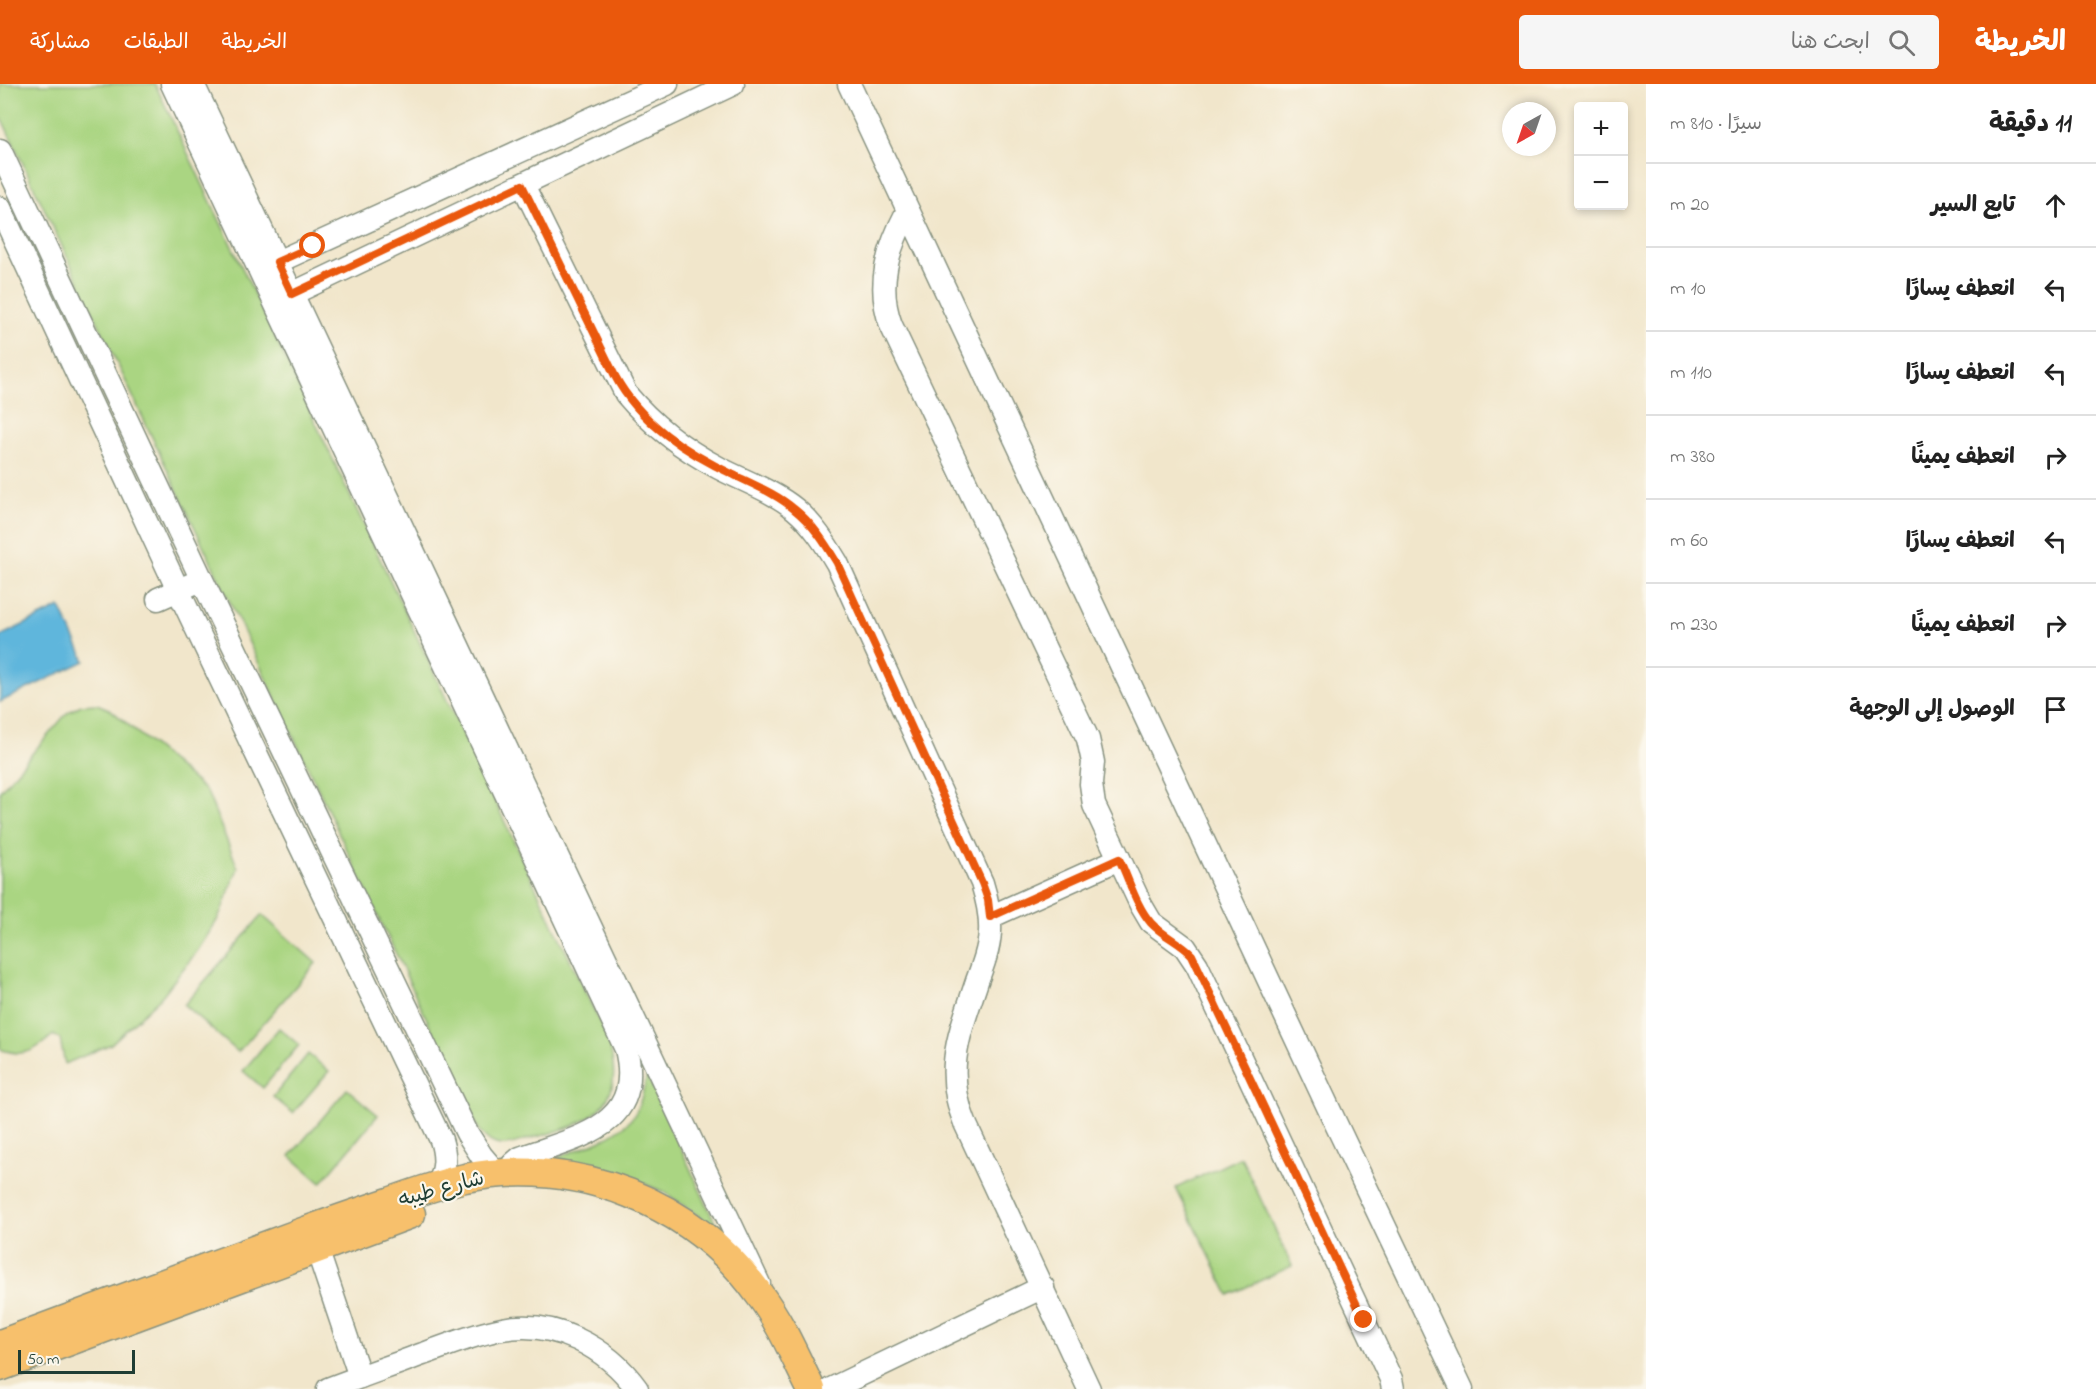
<!DOCTYPE html>
<html lang="ar">
<head>
<meta charset="utf-8">
<style>
  body { margin:0; font-family:"Indie Flower","Playpen Sans Arabic",sans-serif; background:#f6f6f6; color:#222; direction:rtl }
  .controls { position:absolute; right:18px; top:18px; display:grid; overflow:hidden; border-radius:6px; box-shadow:0 3px 9px #0003 }
  .controls button { width:54px; height:54px; display:grid; place-items:center; padding:0; border:0; border-bottom:2px solid #e0e0e0; background:#fff; color:#222; font:30px sans-serif }
  .compass { position:absolute; left:1502px; top:18px; width:54px; height:54px; border-radius:50%; background:#fff; box-shadow:0 3px 9px #0003; rotate:220deg }
  .scale { position:absolute; left:18px; bottom:15px; width:117px; box-sizing:border-box; padding-left:6px; border:3px solid #1f3d34; border-top:0; font-size:16px; line-height:21px; white-space:nowrap; color:#1f3d34; -webkit-text-stroke:4px #fbf7ec; paint-order:stroke }
  .stop { position:absolute; width:18px; height:18px; margin:-14px; border:4px solid #ea580c; border-radius:50%; background:#fff }
  .stop.end { background:#ea580c; border-color:#fff; box-shadow:0 2px 6px #0008 }
  .list { margin:0; padding:0; list-style:none }
  h2 { display:flex; justify-content:space-between; align-items:center; height:78px; margin:0; padding:0 24px; font-size:26px }
  h2 small { font-size:20px; font-weight:400; color:#767676 }
  .list li { display:grid; grid-template-columns:39px 1fr auto; gap:18px; align-items:center; box-sizing:border-box; height:84px; padding:0 24px; border-top:2px solid #e0e0e0 }
  .list b { display:block; font-size:22px; white-space:nowrap }
  .list em { font-size:20px; font-style:normal; color:#767676 }
  .icon { flex:none; width:33px; height:33px; fill:none; stroke:currentColor; stroke-width:2; stroke-linecap:round; stroke-linejoin:round }
  .map { position:relative; flex:none; width:1646px; height:1305px; overflow:hidden; direction:ltr }
  header { display:flex; align-items:center; gap:36px; box-sizing:border-box; height:84px; padding:0 30px; background:#ea580c; color:#fff }
  header strong { font-size:28px }
  nav { display:flex; gap:33px; margin-inline-start:auto; font-size:21px }
  .search { width:420px; height:54px; background:#f6f6f6; display:flex; align-items:center; gap:15px; box-sizing:border-box; padding:0 21px; border-radius:6px; color:#767676; font-size:22px }
  main { display:flex }
  aside { flex:1; background:#fff }
  .map>svg:first-child { display:block }
  .green { fill:#aad582; stroke:#64895b; stroke-width:1.5 }
  .water { fill:#5fb6dc; stroke:#3f7a88; stroke-width:1.5 }
  .lines { fill:none; stroke-linecap:round; stroke-linejoin:round }
  .minor-casing { stroke:#889280; stroke-width:25 }
  .major-casing { stroke:#889280; stroke-width:31 }
  .minor { stroke:#fff; stroke-width:22 }
  .major { stroke:#f7c06c; stroke-width:28 }
  .route { stroke:#ea580c; stroke-width:8 }
  .labels { text-anchor:middle; stroke-width:4.5; stroke-linejoin:round; paint-order:stroke }
  .street-label { font-size:21px; fill:#1f3d34; stroke:#fbf7ec }
</style>
</head>
<body>
<header>
<strong>الخريطة</strong>
<div class="search"><svg class="icon" aria-label="search" viewBox="0 0 24 24"><circle cx="10" cy="10" r="6"/><path d="M15 15l6 6"/></svg>ابحث هنا</div>
<nav><a>الخريطة</a><a>الطبقات</a><a>مشاركة</a></nav>
</header>
<main>
<aside>
<h2>11 دقيقة<small>سيرًا · 810 m</small></h2>
<ul class="list">
<li><svg class="icon" aria-label="ahead" viewBox="0 0 24 24"><path d="M12 20V5M6 11l6-6 6 6"/></svg><div><b>تابع السير</b></div><em>20 m</em></li>
<li><svg class="icon" aria-label="left" viewBox="0 0 24 24"><path d="M17 20v-9H6M10 6l-5 5 5 5"/></svg><div><b>انعطف يسارًا</b></div><em>10 m</em></li>
<li><svg class="icon" aria-label="left" viewBox="0 0 24 24"><path d="M17 20v-9H6M10 6l-5 5 5 5"/></svg><div><b>انعطف يسارًا</b></div><em>110 m</em></li>
<li><svg class="icon" aria-label="right" viewBox="0 0 24 24"><path d="M7 20v-9h11M14 6l5 5-5 5"/></svg><div><b>انعطف يمينًا</b></div><em>380 m</em></li>
<li><svg class="icon" aria-label="left" viewBox="0 0 24 24"><path d="M17 20v-9H6M10 6l-5 5 5 5"/></svg><div><b>انعطف يسارًا</b></div><em>60 m</em></li>
<li><svg class="icon" aria-label="right" viewBox="0 0 24 24"><path d="M7 20v-9h11M14 6l5 5-5 5"/></svg><div><b>انعطف يمينًا</b></div><em>230 m</em></li>
<li><svg class="icon" aria-label="arrive" viewBox="0 0 24 24"><path d="M6 21V4h12l-3 4 3 4H6"/></svg><div><b>الوصول إلى الوجهة</b></div></li>
</ul>
</aside>
<div class="map">
<svg width="1646" height="1305" viewBox="0 0 1646 1305">
  <rect width="100%" height="100%" fill="#fbf7ec"/>
  <filter id="ink" filterUnits="userSpaceOnUse"><feTurbulence type="fractalNoise" baseFrequency=".0167" numOctaves="2"/><feDisplacementMap in="SourceGraphic" scale="12" xChannelSelector="R" yChannelSelector="G"/><feConvolveMatrix kernelMatrix="1 2 1 2 8 2 1 2 1" color-interpolation-filters="sRGB"/></filter>
  <filter id="wash" filterUnits="userSpaceOnUse"><feTurbulence type="fractalNoise" baseFrequency=".008" numOctaves="4" result="noise"/><feDisplacementMap in="SourceGraphic" scale="24" xChannelSelector="R" yChannelSelector="G"/><feGaussianBlur stdDeviation="1.35" result="paint"/><feColorMatrix in="noise" values="0 0 0 0 0 0 0 0 0 0 0 0 0 0 0 0 0 1.4 0 .05"/><feComposite in="paint" operator="in"/></filter>
  <g filter="url(#wash)">
    <rect width="100%" height="100%" fill="#f1e6cb"/>
    <g class="green">
      <path d="M 0,0 L 155,0 L 609,958 C 614,980 618,1000 604,1020 C 588,1042 550,1049 525,1056 C 518,1058 509,1062 502,1061 C 492,1061 487,1055 480,1048 L 0,31 Z"/>
      <path d="M 97,620 L 111,626 L 207,708 L 238,784 L 218,835 L 198,866 L 162,912 L 111,960 L 65,980 L 60,955 L 53,951 C 35,967 24,974 0,965 L 0,707 L 67,629 L 81,621 Z"/>
      <path d="M 262,831 L 316,879 L 238,968 L 184,921 Z"/>
      <path d="M 279,944 L 299,961 L 263,1004 L 243,987 Z"/>
      <path d="M 308,970 L 329,987 L 293,1029 L 273,1013 Z"/>
      <path d="M 647,991 L 718,1145 L 664,1108 L 625,1092 L 554,1074 C 578,1066 623,1052 636,1028 C 642,1017 644,1002 647,991 Z"/>
      <path d="M 347,1005 L 378,1031 L 321,1099 L 290,1072 Z"/>
      <path d="M 1241,1073 L 1292,1182 L 1229,1211 L 1176,1104 Z"/>
    </g>
    <path class="water" d="M 60,523 L 85,577 L 0,618 L 0,552 Z"/>
  </g>
  <g filter="url(#ink)">
    <g class="lines">
      <g class="minor-casing">
        <g id="minor">
          <path d="M 172,0 L 626,965 C 645,1044 576,1053 520,1074 L 513,1080 L 509,1089"/>
          <path d="M 193,0 L 759,1200"/>
          <path d="M 849,0 L 1336,1040 L 1462,1305"/>
          <path d="M 0,66 L 202,496 L 467,1049 L 481,1071 L 497,1090"/>
          <path d="M 523,101 L 626,310 C 652,341 683,365 719,384 C 744,397 773,407 795,425 C 813,440 825,459 837,479 L 982,799 C 987,815 991,831 990,848 C 989,865 983,881 977,897 C 960,949 943,985 965,1039 L 1089,1305"/>
          <path d="M 0,124 L 178,506 L 441,1056 C 446,1072 446,1085 438,1101"/>
          <path d="M 907,128 C 888,164 876,201 891,241 L 1088,655 L 1093,678 L 1091,700 L 1094,721 L 1141,821 L 1151,838 L 1185,863 L 1197,881 L 1391,1295 L 1393,1305"/>
          <path d="M 264,184 L 667,0"/>
          <path d="M 279,216 L 733,0"/>
          <path d="M 158,515 L 192,500"/>
          <path d="M 990,833 L 1119,775"/>
          <path d="M 312,1150 L 360,1293"/>
          <path d="M 328,1305 C 359,1293 391,1282 423,1270 C 449,1261 474,1250 502,1245 C 554,1235 607,1263 637,1305"/>
          <path d="M 831,1305 L 1043,1203"/>
        </g>
      </g>
      <g class="major-casing">
        <g id="major">
          <path d="M 0,1260 C 100,1223 200,1185 300,1149 C 330,1138 359,1128 389,1118 C 414,1109 439,1100 465,1094 C 577,1072 693,1118 759,1210 C 781,1239 795,1273 811,1305"/>
          <path d="M 0,1283 L 411,1130"/>
        </g>
      </g>
      <use href="#minor" class="minor"/>
      <use href="#major" class="major"/>
    </g>
  </g>
  <g class="lines" filter="url(#ink)">
    <path class="route" d="M 313,162 L 277,178 L 292,210 L 522,101 L 615,292 C 640,339 687,369 734,391 C 754,401 777,410 794,425 C 813,440 825,459 837,479 L 982,799 L 988,816 L 990,833 L 1119,775 C 1129,795 1136,822 1151,839 C 1163,852 1180,858 1192,871 L 1364,1236"/>
  </g>
  <g class="labels">
    <g class="street-label">
      <text transform="translate(441 1104) rotate(-15)" y="7">شارع طيبه</text>
    </g>
  </g>
</svg>
<div class="controls">
<button>+</button>
<button>−</button>
</div>
<svg class="compass" viewBox="-18 -18 36 36"><path d="M0-13l5 13h-10z" fill="#e53935"/><path d="M0 13l5-13h-10z" fill="#767676"/></svg>
<div class="scale">50 m</div>
<div class="stop" style="left:313px;top:162px"></div>
<div class="stop end" style="left:1364px;top:1236px"></div>
</div>
</main>
</body>
</html>
